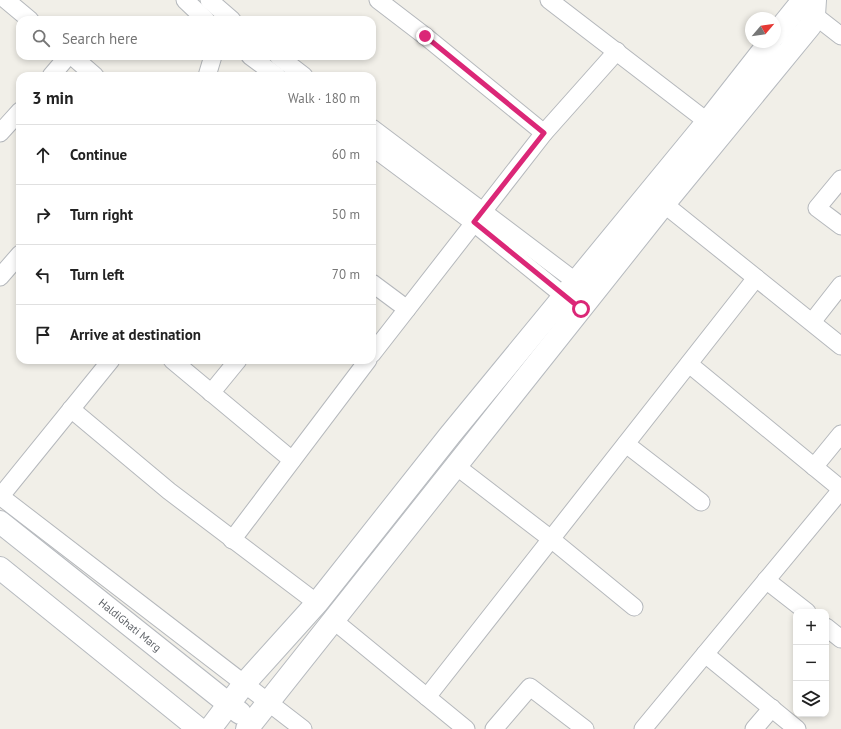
<!DOCTYPE html>
<html lang="en">
<head>
<meta charset="utf-8">
<style>
  body { margin:0; font-family:"PT Sans",sans-serif; background:#f2f2f2; color:#222 }
  .controls { position:absolute; right:12px; bottom:12px; display:grid; overflow:hidden; border-radius:8px; box-shadow:0 2px 6px #0003 }
  .controls button { width:36px; height:36px; display:grid; place-items:center; padding:0; border:0; border-bottom:1px solid #e0e0e0; background:#fff; color:#222; font:20px sans-serif }
  .compass { position:absolute; left:745px; top:12px; width:36px; height:36px; border-radius:50%; background:#fff; box-shadow:0 2px 6px #0003; rotate:61deg }
  .stop { position:absolute; width:12px; height:12px; margin:-9px; border:3px solid #db2777; border-radius:50%; background:#fff }
  .stop.end { background:#db2777; border-color:#fff; box-shadow:0 1px 4px #0008 }
  .list { margin:0; padding:0; list-style:none }
  h2 { display:flex; justify-content:space-between; align-items:center; height:52px; margin:0; padding:0 16px; font-size:17px }
  h2 small { font-size:13px; font-weight:400; color:#767676 }
  .list li { display:grid; grid-template-columns:26px 1fr auto; gap:12px; align-items:center; box-sizing:border-box; height:60px; padding:0 16px; border-top:1px solid #e0e0e0 }
  .list b { display:block; font-size:15px; white-space:nowrap }
  .list em { font-size:13px; font-style:normal; color:#767676 }
  .icon { flex:none; width:22px; height:22px; fill:none; stroke:currentColor; stroke-width:2; stroke-linecap:round; stroke-linejoin:round }
  .map { position:relative; flex:none; width:841px; height:729px; overflow:hidden }
  .search { position:absolute; background:#fff; box-shadow:0 2px 6px #0003; left:16px; top:16px; width:360px; height:44px; display:flex; align-items:center; gap:10px; box-sizing:border-box; padding:0 14px; border-radius:12px; color:#767676; font-size:15px }
  .panel { position:absolute; background:#fff; box-shadow:0 2px 6px #0003; left:16px; top:72px; width:360px; height:292px; border-radius:12px }
  .map>svg:first-child { display:block }
  .lines { fill:none; stroke-linecap:round; stroke-linejoin:round }
  .street-casing { stroke:#b5b8bc; stroke-width:19 }
  .secondary-casing { stroke:#b6babf; stroke-width:24 }
  .street { stroke:#fff; stroke-width:17 }
  .secondary { stroke:#fff; stroke-width:22 }
  .route { stroke:#db2777; stroke-width:5 }
  .labels { text-anchor:middle; stroke-width:3.5; stroke-linejoin:round; paint-order:stroke }
  .street-label { font-size:11px; fill:#5f6368; stroke:#fff }
</style>
</head>
<body>
<div class="map">
<svg width="841" height="729" viewBox="0 0 841 729">
  <rect width="100%" height="100%" fill="#f1efe8"/>
  <g class="lines">
    <g class="street-casing">
      <g id="street">
        <path d="M 6,0 L 30,20"/>
        <path d="M 185,0 L 206,20"/>
        <path d="M 209,0 L 232,20"/>
        <path d="M 378,0 L 425,36 L 544,133"/>
        <path d="M 549,0 L 717,129"/>
        <path d="M 814,15 L 841,36"/>
        <path d="M 72,56 L 95,76"/>
        <path d="M 250,56 L 277,76"/>
        <path d="M 278,56 L 304,76"/>
        <path d="M 51,76 L 68,56"/>
        <path d="M 207,76 L 213,56"/>
        <path d="M 372,128 L 575,281 L 584,291"/>
        <path d="M 0,133 L 20,111"/>
        <path d="M 372,147 L 474,223 L 574,304"/>
        <path d="M 841,179 L 817,208 L 841,226"/>
        <path d="M 664,204 L 841,346"/>
        <path d="M 0,277 L 20,254"/>
        <path d="M 372,283 L 407,309"/>
        <path d="M 812,322 L 841,285"/>
        <path d="M 372,354 L 544,133 L 617,51"/>
        <path d="M 172,360 L 292,460"/>
        <path d="M 689,364 L 841,489"/>
        <path d="M 211,393 L 238,360"/>
        <path d="M 71,409 L 169,491 L 317,603"/>
        <path d="M 626,444 L 701,502"/>
        <path d="M 456,466 L 551,539 L 634,607"/>
        <path d="M 814,467 L 841,434"/>
        <path d="M 0,496 L 303,729"/>
        <path d="M 0,497 L 111,360"/>
        <path d="M 232,540 L 368,360"/>
        <path d="M 766,580 L 807,612"/>
        <path d="M 333,620 L 466,729"/>
        <path d="M 826,627 L 841,639"/>
        <path d="M 705,654 L 797,729"/>
        <path d="M 427,697 L 756,278"/>
        <path d="M 494,729 L 530,687 L 585,729"/>
        <path d="M 643,729 L 841,490"/>
        <path d="M 754,729 L 772,708"/>
      </g>
    </g>
    <g class="secondary-casing">
      <g id="secondary">
        <path d="M 775,35 L 800,4 L 808,0"/>
        <path d="M 0,522 L 240,713"/>
        <path d="M 0,568 L 199,729"/>
        <path d="M 210,729 L 244,684 L 317,603 L 450,435 L 708,121 L 770,42"/>
        <path d="M 247,729 L 664,204 L 810,26 L 814,15 L 815,0"/>
      </g>
    </g>
    <use href="#street" class="street"/>
    <use href="#secondary" class="secondary"/>
  </g>
  <g class="lines">
    <path class="route" d="M 425,36 L 544,133 L 474,222 L 581,309"/>
  </g>
  <g class="labels">
    <g class="street-label">
      <text transform="translate(130 625) rotate(39)" y="4">HaldiGhati Marg</text>
    </g>
  </g>
</svg>
<div class="controls">
<button>+</button>
<button>−</button>
<button><svg class="icon" aria-label="layers" viewBox="0 0 24 24"><path d="M12 4l9 5-9 5-9-5zM3 14l9 5 9-5"/></svg></button>
</div>
<svg class="compass" viewBox="-18 -18 36 36"><path d="M0-13l5 13h-10z" fill="#e53935"/><path d="M0 13l5-13h-10z" fill="#767676"/></svg>
<div class="stop" style="left:581px;top:309px"></div>
<div class="stop end" style="left:425px;top:36px"></div>
<div class="search"><svg class="icon" aria-label="search" viewBox="0 0 24 24"><circle cx="10" cy="10" r="6"/><path d="M15 15l6 6"/></svg>Search here</div>
<section class="panel">
<h2>3 min<small>Walk · 180 m</small></h2>
<ul class="list">
<li><svg class="icon" aria-label="ahead" viewBox="0 0 24 24"><path d="M12 20V5M6 11l6-6 6 6"/></svg><div><b>Continue</b></div><em>60 m</em></li>
<li><svg class="icon" aria-label="right" viewBox="0 0 24 24"><path d="M7 20v-9h11M14 6l5 5-5 5"/></svg><div><b>Turn right</b></div><em>50 m</em></li>
<li><svg class="icon" aria-label="left" viewBox="0 0 24 24"><path d="M17 20v-9H6M10 6l-5 5 5 5"/></svg><div><b>Turn left</b></div><em>70 m</em></li>
<li><svg class="icon" aria-label="arrive" viewBox="0 0 24 24"><path d="M6 21V4h12l-3 4 3 4H6"/></svg><div><b>Arrive at destination</b></div></li>
</ul>
</section>
</div>
</body>
</html>
